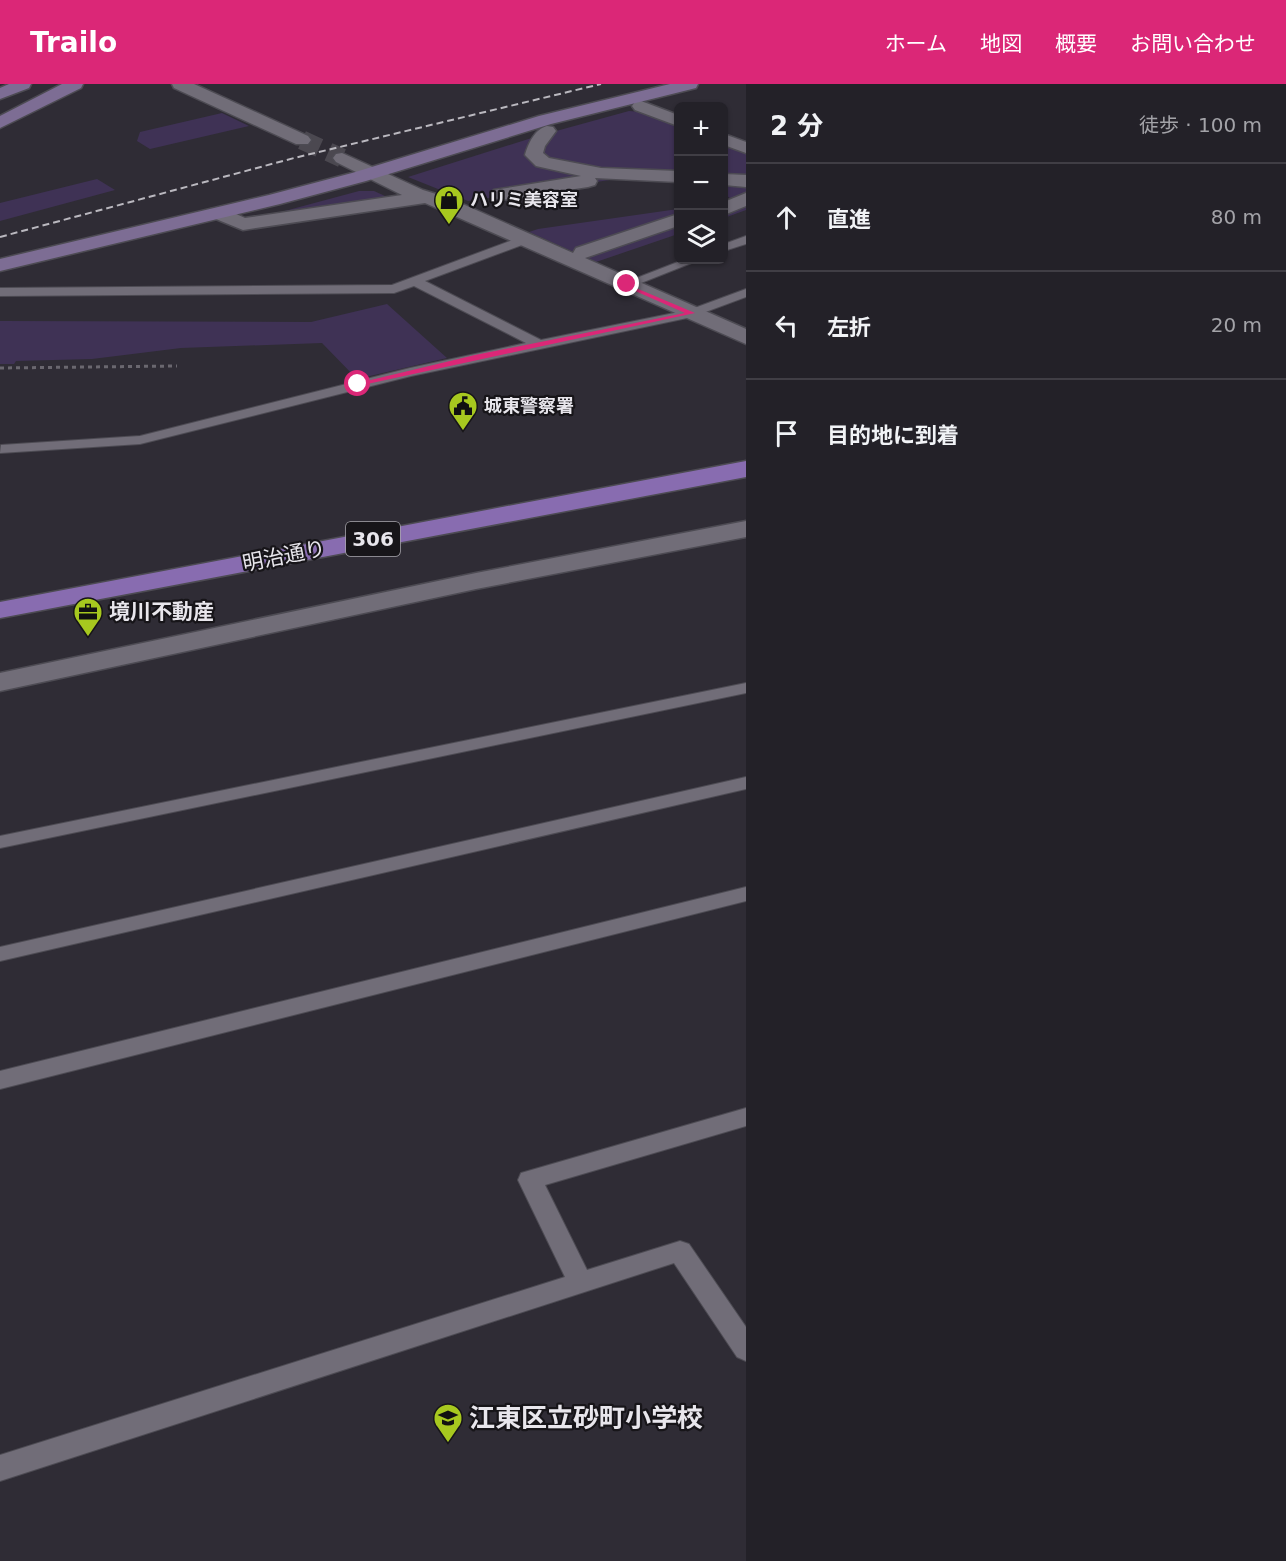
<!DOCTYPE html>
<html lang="ja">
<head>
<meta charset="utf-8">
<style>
  body { margin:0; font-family:"DejaVu Sans","Noto Sans JP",sans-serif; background:#2f2e34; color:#f1f3f6 }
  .controls { position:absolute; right:18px; top:18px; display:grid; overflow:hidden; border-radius:9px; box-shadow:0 2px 4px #0004 }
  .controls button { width:54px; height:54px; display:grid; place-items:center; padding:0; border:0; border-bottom:2px solid #403e45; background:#232128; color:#f1f3f6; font:30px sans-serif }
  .stop { position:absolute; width:18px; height:18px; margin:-14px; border:4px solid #db2777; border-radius:50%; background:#fff }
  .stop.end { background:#db2777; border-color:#fff; box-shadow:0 2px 6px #0008 }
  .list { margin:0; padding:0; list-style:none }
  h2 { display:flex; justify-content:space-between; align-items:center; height:78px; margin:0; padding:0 24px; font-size:26px }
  h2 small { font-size:20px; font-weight:400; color:#a3a3a8 }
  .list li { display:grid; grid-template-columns:39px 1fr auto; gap:18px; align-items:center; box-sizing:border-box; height:108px; padding:0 24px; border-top:2px solid #403e45 }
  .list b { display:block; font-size:22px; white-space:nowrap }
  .list em { font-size:20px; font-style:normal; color:#a3a3a8 }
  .icon { flex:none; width:33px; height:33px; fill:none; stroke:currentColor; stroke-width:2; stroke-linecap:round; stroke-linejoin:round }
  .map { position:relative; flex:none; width:746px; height:1477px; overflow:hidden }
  header { display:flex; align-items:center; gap:36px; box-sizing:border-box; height:84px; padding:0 30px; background:#db2777; color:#fff }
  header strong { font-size:28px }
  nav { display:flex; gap:33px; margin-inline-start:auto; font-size:21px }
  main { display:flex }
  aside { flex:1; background:#232128 }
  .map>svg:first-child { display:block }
  .green { fill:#3f3255 }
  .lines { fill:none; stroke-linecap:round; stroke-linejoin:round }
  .street-tunnel { stroke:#4b4850; stroke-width:19; stroke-dasharray:19 10; stroke-linecap:butt }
  .lane-casing { stroke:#4d4b53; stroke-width:2 }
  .street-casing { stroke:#4d4b53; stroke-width:3 }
  .secondary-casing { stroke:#4d4b53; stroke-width:3 }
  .primary-casing { stroke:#4d4b53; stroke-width:3 }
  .path { stroke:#6a676f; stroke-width:3; stroke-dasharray:4 4; stroke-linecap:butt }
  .lane { fill:#716d78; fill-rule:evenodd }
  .street { fill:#716d78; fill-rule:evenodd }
  .secondary { fill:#7d6d94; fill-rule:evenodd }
  .primary { fill:#886cb0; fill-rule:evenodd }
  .rail { stroke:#bab8bf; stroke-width:2; stroke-dasharray:7 4; stroke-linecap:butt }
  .route { fill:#db2777 }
  .labels { text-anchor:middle; stroke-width:4.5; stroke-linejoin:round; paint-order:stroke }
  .far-poi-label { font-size:18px; font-weight:bold; fill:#e8e6ec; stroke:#171519; text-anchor:start }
  .shield { fill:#171519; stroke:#a9a7ad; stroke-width:1.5 }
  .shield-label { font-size:20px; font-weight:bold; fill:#e8e6ec }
  .street-label { font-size:21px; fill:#e8e6ec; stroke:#171519 }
  .poi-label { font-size:21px; font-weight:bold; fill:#e8e6ec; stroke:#171519; text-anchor:start }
  .near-poi-label { font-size:26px; font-weight:bold; fill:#e8e6ec; stroke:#171519; text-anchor:start }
</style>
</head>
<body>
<header>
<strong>Trailo</strong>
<nav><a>ホーム</a><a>地図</a><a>概要</a><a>お問い合わせ</a></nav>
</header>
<main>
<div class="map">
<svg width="746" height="1477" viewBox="0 0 746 1477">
  <rect width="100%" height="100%" fill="#2f2c35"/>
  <g class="green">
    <path d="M 629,27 L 642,28 L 678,43 L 678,95 L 630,93 L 468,117 L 408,93 L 538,52 Z"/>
    <path d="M 222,29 L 249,42 L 150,65 L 137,57 L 140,48 Z"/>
    <path d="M 724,61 L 746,70 L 746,126 L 724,134 L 724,119 L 733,117 L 724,109 Z"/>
    <path d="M 97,95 L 115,106 L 0,137 L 0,119 Z"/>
    <path d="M 359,107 L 374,107 L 385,112 L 381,116 L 251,136 Z"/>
    <path d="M 678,125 L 678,150 L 596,178 L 529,148 L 538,145 Z"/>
    <path d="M 387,220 L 447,274 L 357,295 L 322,259 L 181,264 L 92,275 L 16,277 L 14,280 L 0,280 L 0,237 L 311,238 Z"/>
  </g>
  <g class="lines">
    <path class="street-tunnel" d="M 302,56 L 342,74"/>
    <g class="lane-casing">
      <g id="lane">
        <path d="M 526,151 L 530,152 L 530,158 L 425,197 L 541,256 L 689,226 L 746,205 L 746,213 L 692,233 L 411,292 L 140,360 L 0,369 L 1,361 L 140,352 L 410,284 L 526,259 L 414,202 L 394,209 L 0,212 L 0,204 L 392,201 Z"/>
        <path d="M 746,152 L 746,160 L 724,167 L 724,160 Z"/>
        <path d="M 683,176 L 699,176 L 631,203 L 627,204 L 621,200 Z"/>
        <path d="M 746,599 L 746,609 L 0,764 L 0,752 Z"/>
        <path d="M 746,693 L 746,705 L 0,877 L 0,863 Z"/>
        <path d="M 746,803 L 746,817 L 0,1005 L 0,987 Z"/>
        <path d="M 746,1024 L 746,1042 L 545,1101 L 587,1186 L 680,1157 L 689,1160 L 746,1243 L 746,1277 L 737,1273 L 674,1179 L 0,1397 L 0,1371 L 565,1193 L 518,1096 L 521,1089 Z"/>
      </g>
    </g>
    <g class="street-casing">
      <g id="street">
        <path d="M 172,0 L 194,0 L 308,52 L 311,56 L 308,60 L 296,60 L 174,4 Z"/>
        <path d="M 641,17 L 678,31 L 678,42 L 635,26 L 632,22 L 635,18 Z"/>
        <path d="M 547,42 L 553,43 L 556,47 L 545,62 L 543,69 L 549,74 L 601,84 L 678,87 L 678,98 L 595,94 L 597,97 L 595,101 L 588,103 L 501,116 L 494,114 L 491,110 L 494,106 L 581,92 L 536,82 L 525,71 C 528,60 535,45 547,42 Z"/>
        <path d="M 724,50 L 746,58 L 746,69 L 724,61 Z"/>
        <path d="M 342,69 L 423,106 L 449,114 L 573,169 L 576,164 L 678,130 L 678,142 L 585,174 L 746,245 L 746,260 L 425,119 L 243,146 L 211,133 L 208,129 L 211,125 L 225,125 L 245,134 L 402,111 L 336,78 L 333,74 L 336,70 Z"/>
        <path d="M 724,90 L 746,91 L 746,103 L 724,101 Z"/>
        <path d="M 746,109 L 746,122 L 724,131 L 724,118 Z"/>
        <path d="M 746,437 L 746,453 L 476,505 L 0,607 L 0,589 L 476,489 Z"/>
      </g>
    </g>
    <g class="secondary-casing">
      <g id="secondary">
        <path d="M 9,0 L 31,0 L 29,4 L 0,15 L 0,4 Z"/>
        <path d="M 62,0 L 83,0 L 81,4 L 0,44 L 0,32 Z"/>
        <path d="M 670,0 L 698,0 L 696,4 L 551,40 L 366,97 L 280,120 L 0,187 L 0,175 L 269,111 L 352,89 L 539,32 Z"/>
      </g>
    </g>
    <g class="primary-casing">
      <path id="primary" d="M 746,377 L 746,393 L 0,534 L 0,518 Z"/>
    </g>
    <path class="path" d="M 0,284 L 177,282"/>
    <use href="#lane" class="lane"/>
    <use href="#street" class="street"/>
    <use href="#secondary" class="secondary"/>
    <use href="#primary" class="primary"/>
    <path class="rail" d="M 0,153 L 294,74 L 601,0"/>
  </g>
  <path class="route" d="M 624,199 L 695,229 L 358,302 L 354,300 L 475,271 L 685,229 L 624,202 Z"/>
  <defs>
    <g id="shop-pin" transform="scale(1.5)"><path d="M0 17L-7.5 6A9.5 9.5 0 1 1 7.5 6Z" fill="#a7c81f" stroke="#171519"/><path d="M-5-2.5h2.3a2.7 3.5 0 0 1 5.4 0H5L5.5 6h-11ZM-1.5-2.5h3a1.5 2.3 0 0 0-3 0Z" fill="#111"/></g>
    <g id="civic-pin" transform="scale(1.5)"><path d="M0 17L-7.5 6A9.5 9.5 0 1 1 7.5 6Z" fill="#a7c81f" stroke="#171519"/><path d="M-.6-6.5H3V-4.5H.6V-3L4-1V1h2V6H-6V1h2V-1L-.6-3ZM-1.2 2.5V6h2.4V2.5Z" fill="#111"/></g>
    <g id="office-pin" transform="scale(1.5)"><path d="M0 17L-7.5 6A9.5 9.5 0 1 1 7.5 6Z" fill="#a7c81f" stroke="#171519"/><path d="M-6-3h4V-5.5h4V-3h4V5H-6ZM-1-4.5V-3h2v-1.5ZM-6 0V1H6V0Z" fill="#111"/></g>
    <g id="school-pin" transform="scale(1.5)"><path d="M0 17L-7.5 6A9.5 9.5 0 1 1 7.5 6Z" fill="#a7c81f" stroke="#171519"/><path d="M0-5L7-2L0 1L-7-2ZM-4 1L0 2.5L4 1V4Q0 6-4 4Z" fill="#111"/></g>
  </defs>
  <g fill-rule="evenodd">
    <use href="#shop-pin" x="449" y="116"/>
    <use href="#civic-pin" x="463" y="322"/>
    <use href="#office-pin" x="88" y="528"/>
    <use href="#school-pin" x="448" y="1334"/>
  </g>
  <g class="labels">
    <g class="far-poi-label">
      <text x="470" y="122">ハリミ美容室</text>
      <text x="484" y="328">城東警察署</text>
    </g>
    <rect class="shield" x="346" y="438" width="54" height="34" rx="4.5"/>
    <g class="shield-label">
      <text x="373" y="462">306</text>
    </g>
    <g class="street-label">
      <text transform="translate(284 472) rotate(-11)" y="7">明治通り</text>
    </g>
    <g class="poi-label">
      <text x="109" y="535">境川不動産</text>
    </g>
    <g class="near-poi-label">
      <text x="469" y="1343">江東区立砂町小学校</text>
    </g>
  </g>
</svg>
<div class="controls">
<button>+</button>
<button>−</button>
<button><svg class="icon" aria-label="layers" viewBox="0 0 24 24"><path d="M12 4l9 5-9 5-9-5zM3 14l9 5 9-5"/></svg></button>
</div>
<div class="stop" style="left:358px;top:300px"></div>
<div class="stop end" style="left:627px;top:200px"></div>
</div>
<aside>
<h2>2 分<small>徒歩 · 100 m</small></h2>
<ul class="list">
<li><svg class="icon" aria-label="ahead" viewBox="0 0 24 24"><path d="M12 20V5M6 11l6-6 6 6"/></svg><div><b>直進</b></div><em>80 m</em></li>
<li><svg class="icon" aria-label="left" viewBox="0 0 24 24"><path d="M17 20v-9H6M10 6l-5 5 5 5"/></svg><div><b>左折</b></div><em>20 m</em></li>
<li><svg class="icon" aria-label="arrive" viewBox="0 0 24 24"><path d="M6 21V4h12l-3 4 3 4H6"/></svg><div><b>目的地に到着</b></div></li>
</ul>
</aside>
</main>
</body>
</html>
